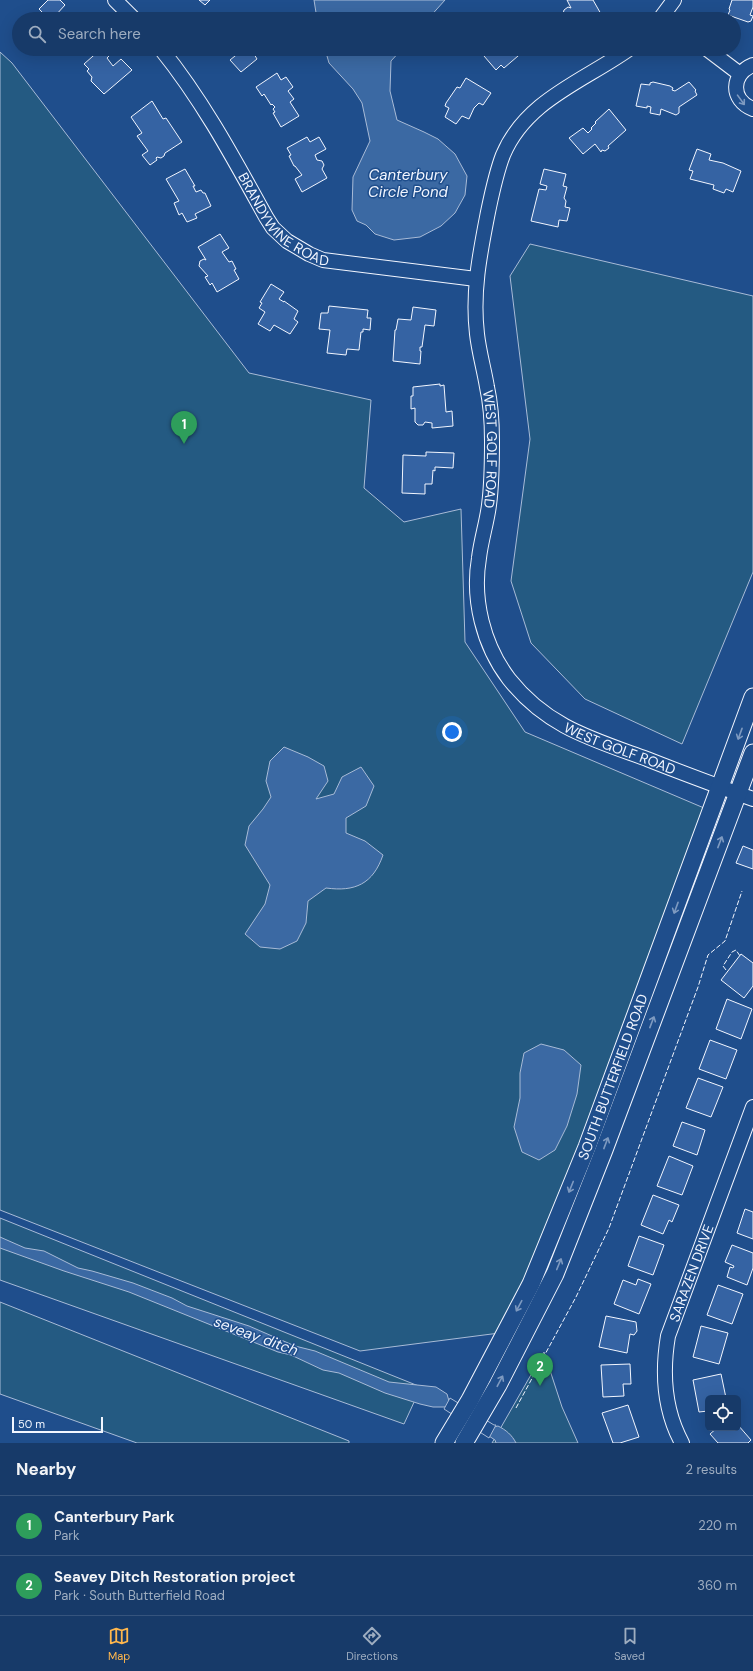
<!DOCTYPE html>
<html lang="en">
<head>
<meta charset="utf-8">
<style>
  body { margin:0; font-family:"DM Sans",sans-serif; background:#244571; color:#f1f3f6 }
  .controls { position:absolute; right:12px; bottom:12px; display:grid; overflow:hidden; border-radius:6px; box-shadow:0 4px 16px #0002 }
  .controls button { width:36px; height:36px; display:grid; place-items:center; padding:0; border:0; border-bottom:1px solid #36547d; background:#173a69; color:#f1f3f6; font:20px sans-serif }
  .scale { position:absolute; left:12px; bottom:10px; width:91px; box-sizing:border-box; padding-left:4px; border:2px solid #f2f6ff; border-top:0; font-size:11px; line-height:14px; white-space:nowrap; color:#f2f6ff; -webkit-text-stroke:3px #1f4e8c; paint-order:stroke }
  .you { position:absolute; left:452px; top:732px; width:14px; height:14px; margin:-10px; border:3px solid #fff; border-radius:50%; background:#1a73e8; box-shadow:0 0 0 6px #1a73e833 }
  .badge { display:grid; place-items:center; width:26px; height:26px; border-radius:50%; background:#ffb74d; color:#fff; font-size:13px; font-weight:700 }
  .pin { position:absolute; translate:-50% -33px; filter:drop-shadow(0 1px 2px #0008) }
  .pin::after { content:''; position:absolute; top:21px; width:14px; height:12px; background:inherit; clip-path:polygon(0 0,100% 0,50% 100%) }
  .list { margin:0; padding:0; list-style:none }
  h2 { display:flex; justify-content:space-between; align-items:center; height:52px; margin:0; padding:0 16px; font-size:17px }
  h2 small { font-size:13px; font-weight:400; color:#9eadc0 }
  .list li { display:grid; grid-template-columns:26px 1fr auto; gap:12px; align-items:center; box-sizing:border-box; height:60px; padding:0 16px; border-top:1px solid #36547d }
  .list b { display:block; font-size:15px; white-space:nowrap }
  .list p { margin:0; font-size:13px; white-space:nowrap; color:#9eadc0 }
  .list em { font-size:13px; font-style:normal; color:#9eadc0 }
  .icon { flex:none; width:22px; height:22px; fill:none; stroke:currentColor; stroke-width:2; stroke-linecap:round; stroke-linejoin:round }
  .map { position:relative; flex:none; width:753px; height:1443px; overflow:hidden }
  .search { position:absolute; background:#173a69; box-shadow:0 4px 16px #0002; left:12px; right:12px; top:12px; height:44px; display:flex; align-items:center; gap:10px; box-sizing:border-box; padding:0 14px; border-radius:22px; color:#9eadc0; font-size:15px }
  .sheet { height:172px; background:#173a69 }
  nav { display:flex; justify-content:space-around; align-items:center; box-sizing:border-box; height:56px; border-top:1px solid #36547d; background:#173a69; font-size:11px; color:#9eadc0 }
  nav a { display:grid; justify-items:center; gap:2px }
  nav .on { color:#ffb74d }
  .map>svg:first-child { display:block }
  .green { fill:#245a82; stroke:#a8bbd7 }
  .water { fill:#3b69a3; stroke:#a8bbd7 }
  .pier { fill:#1f4e8c; stroke:#a8bbd7 }
  .building { fill:#3563a3; stroke:#f2f6ff }
  .lines { fill:none; stroke-linecap:round; stroke-linejoin:round }
  .minor-casing { stroke:#f2f6ff; stroke-width:16 }
  .major-casing { stroke:#f2f6ff; stroke-width:19 }
  .minor { stroke:#1f4e8c; stroke-width:14 }
  .major { stroke:#1f4e8c; stroke-width:17 }
  .fence { stroke:#f2f6ff; stroke-width:1; stroke-dasharray:5 2; stroke-linecap:butt }
  .oneway { stroke:#7e9ac0 }
  .labels { text-anchor:middle; stroke-width:3; stroke-linejoin:round; paint-order:stroke }
  .street-label { font-size:14px; fill:#f2f6ff; stroke:#1f4e8c }
  .water-label { font-size:15px; font-style:italic; fill:#f2f6ff; stroke:#1f4e8c }
</style>
</head>
<body>
<div class="map">
<svg width="753" height="1443" viewBox="0 0 753 1443">
  <rect width="100%" height="100%" fill="#1f4e8c"/>
  <g class="green">
    <path d="M 0,52 L 12,63 L 249,373 L 371,400 L 364,488 L 404,522 L 461,509 L 465,642 L 525,732 L 704,808 L 690,845 L 706,851 L 558,1242 L 515,1331 L 360,1351 L 0,1210 Z"/>
    <path d="M 530,244 L 753,296 L 753,572 L 682,744 L 585,699 L 531,643 L 511,581 L 530,439 L 510,276 Z"/>
    <path d="M 0,1218 L 421,1387 L 404,1424 L 0,1280 Z"/>
    <path d="M 0,1302 L 349,1441 L 349,1443 L 137,1443 L 0,1394 Z"/>
    <path d="M 544,1352 L 562,1407 L 578,1443 L 492,1443 Z"/>
  </g>
  <g class="water">
    <path d="M 314,0 L 445,0 L 428,19 L 317,19 Z"/>
    <path d="M 325,49 L 402,49 L 391,61 L 390,91 L 397,120 L 424,132 L 438,139 L 455,154 L 467,176 L 465,195 L 455,213 L 441,226 L 420,237 L 394,240 L 375,234 L 366,225 L 357,221 L 352,210 L 353,177 L 370,141 L 362,103 L 353,89 L 329,63 Z"/>
    <path d="M 284,747 L 308,757 L 324,766 L 328,781 L 316,799 L 334,794 L 342,777 L 361,767 L 374,786 L 366,806 L 346,818 L 346,833 L 365,841 L 383,855 C 373,884 355,892 326,888 L 308,901 L 306,923 L 297,941 L 280,949 L 260,947 L 245,934 L 265,904 L 270,885 L 245,845 L 249,826 L 263,809 L 271,797 L 266,781 L 270,761 Z"/>
    <path d="M 541,1044 L 564,1050 L 581,1065 L 577,1094 L 567,1126 L 555,1150 L 539,1160 L 522,1152 L 514,1127 L 520,1098 L 520,1073 L 524,1053 Z"/>
    <path d="M 0,1237 L 25,1248 L 44,1251 L 78,1268 L 92,1271 L 133,1283 L 172,1298 L 187,1306 L 249,1326 L 295,1346 L 315,1351 L 389,1382 L 436,1387 L 447,1394 L 449,1401 L 494,1427 L 498,1426 C 506,1430 512,1435 516,1443 L 496,1443 L 495,1440 L 445,1407 L 433,1407 L 420,1404 L 385,1393 L 339,1373 L 323,1370 L 291,1355 L 278,1352 L 129,1292 L 64,1271 L 0,1248 Z"/>
  </g>
  <path class="pier" d="M 450,1398 L 494,1425 L 496,1425 L 489,1438 L 444,1409 Z"/>
  <g class="building">
    <path d="M 48,0 L 60,0 L 65,5 L 55,16 L 59,19 L 41,19 L 45,15 L 39,9 Z"/>
    <path d="M 199,0 L 210,0 L 205,5 Z"/>
    <path d="M 567,0 L 593,0 L 601,14 L 594,19 L 556,19 L 563,14 L 564,10 L 568,7 L 571,8 Z"/>
    <path d="M 732,0 L 753,0 L 753,7 L 750,15 L 753,16 L 751,21 L 748,22 L 728,15 L 730,10 L 729,9 Z"/>
    <path d="M 512,13 L 517,19 L 505,19 Z"/>
    <path d="M 246,14 L 249,19 L 240,19 Z"/>
    <path d="M 101,49 L 103,49 L 109,56 L 107,58 L 113,66 L 121,59 L 132,70 L 104,94 L 91,81 L 92,77 L 87,71 L 89,69 L 84,64 Z"/>
    <path d="M 234,49 L 233,49 L 261,49 L 254,54 L 257,59 L 241,72 L 230,60 L 240,52 L 238,50 L 237,51 Z"/>
    <path d="M 478,49 L 524,49 L 525,50 L 504,68 L 501,65 L 496,70 Z"/>
    <path d="M 277,73 L 281,80 L 286,77 L 293,87 L 288,91 L 294,99 L 290,102 L 299,116 L 281,127 L 273,113 L 275,112 L 273,109 L 275,107 L 272,104 L 271,105 L 264,94 L 262,96 L 256,87 Z"/>
    <path d="M 466,78 L 491,93 L 483,105 L 479,103 L 474,108 L 469,119 L 462,116 L 456,124 L 445,117 L 449,108 L 445,106 L 446,103 L 457,87 L 460,88 Z"/>
    <path d="M 653,82 L 670,86 L 673,88 L 672,90 L 675,91 L 689,82 L 696,90 L 695,91 L 697,95 L 679,107 L 679,113 L 676,115 L 661,109 L 660,115 L 650,113 L 651,107 L 647,106 L 647,108 L 636,106 L 641,84 L 650,85 L 650,83 Z"/>
    <path d="M 152,101 L 163,119 L 166,118 L 182,142 L 165,153 L 164,156 L 161,158 L 157,157 L 156,158 L 157,160 L 150,165 L 142,155 L 148,151 L 137,136 L 142,133 L 131,117 Z"/>
    <path d="M 609,109 L 626,130 L 608,146 L 609,148 L 605,151 L 602,150 L 601,152 L 595,144 L 583,154 L 569,138 L 583,128 L 588,133 L 592,129 L 591,128 L 596,123 L 595,122 Z"/>
    <path d="M 307,137 L 310,142 L 319,137 L 326,149 L 315,155 L 317,160 L 322,161 L 324,165 L 322,169 L 327,178 L 302,192 L 295,179 L 302,175 L 295,166 L 294,166 L 289,156 L 291,155 L 287,148 Z"/>
    <path d="M 697,149 L 711,154 L 709,160 L 723,163 L 741,171 L 733,192 L 726,189 L 724,193 L 713,189 L 714,185 L 690,179 L 693,171 L 689,170 Z"/>
    <path d="M 185,169 L 195,186 L 193,186 L 196,192 L 201,190 L 203,193 L 205,193 L 211,206 L 195,214 L 197,218 L 187,222 L 182,213 L 179,215 L 174,203 L 179,201 L 166,179 Z"/>
    <path d="M 544,169 L 566,174 L 563,186 L 567,187 L 564,198 L 566,201 L 565,207 L 570,208 L 567,221 L 559,220 L 558,227 L 531,221 L 539,189 L 546,190 L 547,186 L 540,184 Z"/>
    <path d="M 220,234 L 229,248 L 222,252 L 229,262 L 232,261 L 236,269 L 234,270 L 239,279 L 217,292 L 212,283 L 210,285 L 205,277 L 208,276 L 199,266 L 200,261 L 204,259 L 206,260 L 198,247 Z"/>
    <path d="M 271,284 L 284,292 L 279,299 L 284,302 L 284,301 L 298,311 L 294,319 L 298,322 L 290,334 L 274,325 L 270,331 L 258,324 L 265,312 L 259,308 L 262,303 L 260,302 Z"/>
    <path d="M 329,306 L 368,310 L 367,318 L 371,318 L 370,330 L 363,329 L 363,332 L 361,332 L 359,350 L 347,349 L 346,355 L 327,353 L 330,330 L 319,329 L 321,313 L 328,313 Z"/>
    <path d="M 413,307 L 436,310 L 434,326 L 425,325 L 422,347 L 420,347 L 420,351 L 421,351 L 420,364 L 393,361 L 395,330 L 396,330 L 398,319 L 411,320 Z"/>
    <path d="M 440,384 L 440,386 L 444,385 L 446,412 L 452,411 L 453,426 L 432,428 L 432,423 L 425,422 L 423,425 L 418,425 L 415,422 L 415,408 L 411,409 L 411,396 L 413,396 L 413,387 Z"/>
    <path d="M 426,452 L 454,453 L 453,468 L 435,467 L 435,471 L 433,470 L 432,484 L 425,484 L 425,494 L 402,493 L 403,455 L 426,456 Z"/>
    <path d="M 743,846 L 753,850 L 753,869 L 736,863 Z"/>
    <path d="M 741,954 L 753,963 L 753,986 L 744,998 L 721,980 Z"/>
    <path d="M 727,999 L 752,1009 L 741,1039 L 716,1029 Z"/>
    <path d="M 710,1040 L 737,1050 L 726,1079 L 699,1069 Z"/>
    <path d="M 698,1078 L 723,1087 L 711,1117 L 686,1108 Z"/>
    <path d="M 682,1122 L 705,1130 L 697,1155 L 673,1146 Z"/>
    <path d="M 669,1156 L 693,1166 L 682,1195 L 657,1186 Z"/>
    <path d="M 653,1195 L 679,1205 L 672,1222 L 669,1220 L 663,1234 L 641,1225 Z"/>
    <path d="M 745,1209 L 753,1212 L 753,1239 L 737,1233 Z"/>
    <path d="M 639,1236 L 664,1245 L 653,1275 L 628,1266 Z"/>
    <path d="M 732,1245 L 753,1253 L 753,1268 L 747,1285 L 727,1277 L 730,1267 L 733,1268 L 734,1266 L 725,1262 Z"/>
    <path d="M 638,1279 L 651,1284 L 639,1314 L 614,1304 L 623,1280 L 636,1285 Z"/>
    <path d="M 718,1285 L 743,1294 L 732,1324 L 707,1315 Z"/>
    <path d="M 606,1316 L 636,1322 L 637,1331 L 634,1335 L 630,1334 L 627,1353 L 599,1347 Z"/>
    <path d="M 701,1326 L 728,1333 L 719,1364 L 693,1357 Z"/>
    <path d="M 630,1364 L 631,1384 L 623,1384 L 624,1396 L 603,1397 L 601,1365 Z"/>
    <path d="M 721,1374 L 726,1398 L 708,1398 L 708,1411 L 699,1412 L 693,1380 Z"/>
    <path d="M 628,1405 L 639,1437 L 620,1443 L 613,1443 L 602,1413 Z"/>
    <path d="M 738,1425 L 751,1440 L 748,1443 L 718,1443 L 710,1434 L 717,1428 L 738,1428 Z"/>
  </g>
  <g class="lines">
    <g class="minor-casing">
      <g id="minor">
        <path d="M 115,0 L 134,19"/>
        <path d="M 660,19 L 674,0"/>
        <path id="s1" d="M 161,49 C 203,101 234,159 266,217 L 273,228 L 287,241 L 309,254 L 323,260 L 476,279"/>
        <path id="s2" d="M 629,49 C 584,81 526,100 503,155 C 496,173 492,193 488,212 C 480,253 472,292 477,334 C 479,352 484,369 487,387 C 491,405 492,423 492,441 C 492,462 492,483 489,505 C 487,522 481,540 479,558 C 472,599 483,645 509,679 C 547,727 592,739 647,759 C 682,773 718,786 753,799"/>
        <path d="M 707,49 L 740,74"/>
        <path d="M 753,65 C 731,74 730,100 753,109"/>
        <path id="s3" d="M 682,1443 C 664,1410 662,1372 668,1336 L 753,1107"/>
      </g>
    </g>
    <g class="major-casing">
      <g id="major">
        <path id="s4" d="M 444,1443 L 470,1400 L 531,1284 L 587,1147 L 753,697"/>
        <path d="M 464,1443 L 498,1385 L 555,1274 L 604,1150 L 753,753"/>
      </g>
    </g>
    <use href="#minor" class="minor"/>
    <use href="#major" class="major"/>
    <g class="fence">
      <path d="M 726,970 L 723,966 L 732,952 L 736,950 L 740,956"/>
      <path d="M 516,1408 L 576,1297 L 609,1228 L 698,987 L 708,955 L 725,941 L 742,891"/>
    </g>
  </g>
  <defs><path id="oneway-shaft" d="M-6 0H5M1.5-3L5.5 0L1.5 3" fill="none" stroke-width="1.6" stroke-linecap="round" stroke-linejoin="round"/></defs>
  <g class="oneway">
    <use href="#oneway-shaft" transform="translate(741 100) rotate(54)"/>
    <use href="#oneway-shaft" transform="translate(740 734) rotate(110)"/>
    <use href="#oneway-shaft" transform="translate(720 842) rotate(-69)"/>
    <use href="#oneway-shaft" transform="translate(676 908) rotate(110)"/>
    <use href="#oneway-shaft" transform="translate(652 1022) rotate(-69)"/>
    <use href="#oneway-shaft" transform="translate(606 1143) rotate(-69)"/>
    <use href="#oneway-shaft" transform="translate(571 1187) rotate(112)"/>
    <use href="#oneway-shaft" transform="translate(559 1264) rotate(-68)"/>
    <use href="#oneway-shaft" transform="translate(519 1306) rotate(118)"/>
    <use href="#oneway-shaft" transform="translate(500 1381) rotate(-62)"/>
  </g>
  <g class="labels">
    <g class="street-label">
      <text dy="5" stroke="none"><textPath href="#s1" startOffset="213">BRANDYWINE ROAD</textPath></text>
      <text dy="5" stroke="none"><textPath href="#s2" startOffset="466">WEST GOLF ROAD</textPath></text>
      <text dy="5" stroke="none"><textPath href="#s2" startOffset="837">WEST GOLF ROAD</textPath></text>
      <text dy="5" stroke="none"><textPath href="#s4" startOffset="404">SOUTH BUTTERFIELD ROAD</textPath></text>
      <text dy="5" stroke="none"><textPath href="#s3" startOffset="177">SARAZEN DRIVE</textPath></text>
    </g>
    <g class="water-label">
      <text x="408" y="180">Canterbury<tspan x="408" dy="17">Circle Pond</tspan></text>
      <text transform="translate(256 1336) rotate(20)" y="5">seveay ditch</text>
    </g>
  </g>
</svg>
<div class="controls">
<button><svg class="icon" aria-label="locate" viewBox="0 0 24 24"><circle cx="12" cy="12" r="6"/><path d="M12 2v4M12 18v4M2 12h4M18 12h4"/></svg></button>
</div>
<div class="scale">50 m</div>
<div class="you"></div>
<div class="pin badge" style="left:184px;top:444px;background:#2e9e5b">1</div>
<div class="pin badge" style="left:540px;top:1386px;background:#2e9e5b">2</div>
<div class="search"><svg class="icon" aria-label="search" viewBox="0 0 24 24"><circle cx="10" cy="10" r="6"/><path d="M15 15l6 6"/></svg>Search here</div>
</div>
<section class="sheet">
<h2>Nearby<small>2 results</small></h2>
<ul class="list">
<li><span class="badge" style="background:#2e9e5b">1</span><div><b>Canterbury Park</b><p>Park</p></div><em>220 m</em></li>
<li><span class="badge" style="background:#2e9e5b">2</span><div><b>Seavey Ditch Restoration project</b><p>Park · South Butterfield Road</p></div><em>360 m</em></li>
</ul>
</section>
<nav>
<a class="on"><svg class="icon" aria-label="map" viewBox="0 0 24 24"><path d="M3 6l6-2 6 2 6-2v14l-6 2-6-2-6 2zM9 4v14M15 6v14"/></svg>Map</a>
<a><svg class="icon" aria-label="directions" viewBox="0 0 24 24"><path d="M12 3l9 9-9 9-9-9zM9 14v-3h6M13 9l2 2-2 2"/></svg>Directions</a>
<a><svg class="icon" aria-label="saved" viewBox="0 0 24 24"><path d="M7 4h10v16l-5-4-5 4z"/></svg>Saved</a>
</nav>
</body>
</html>
